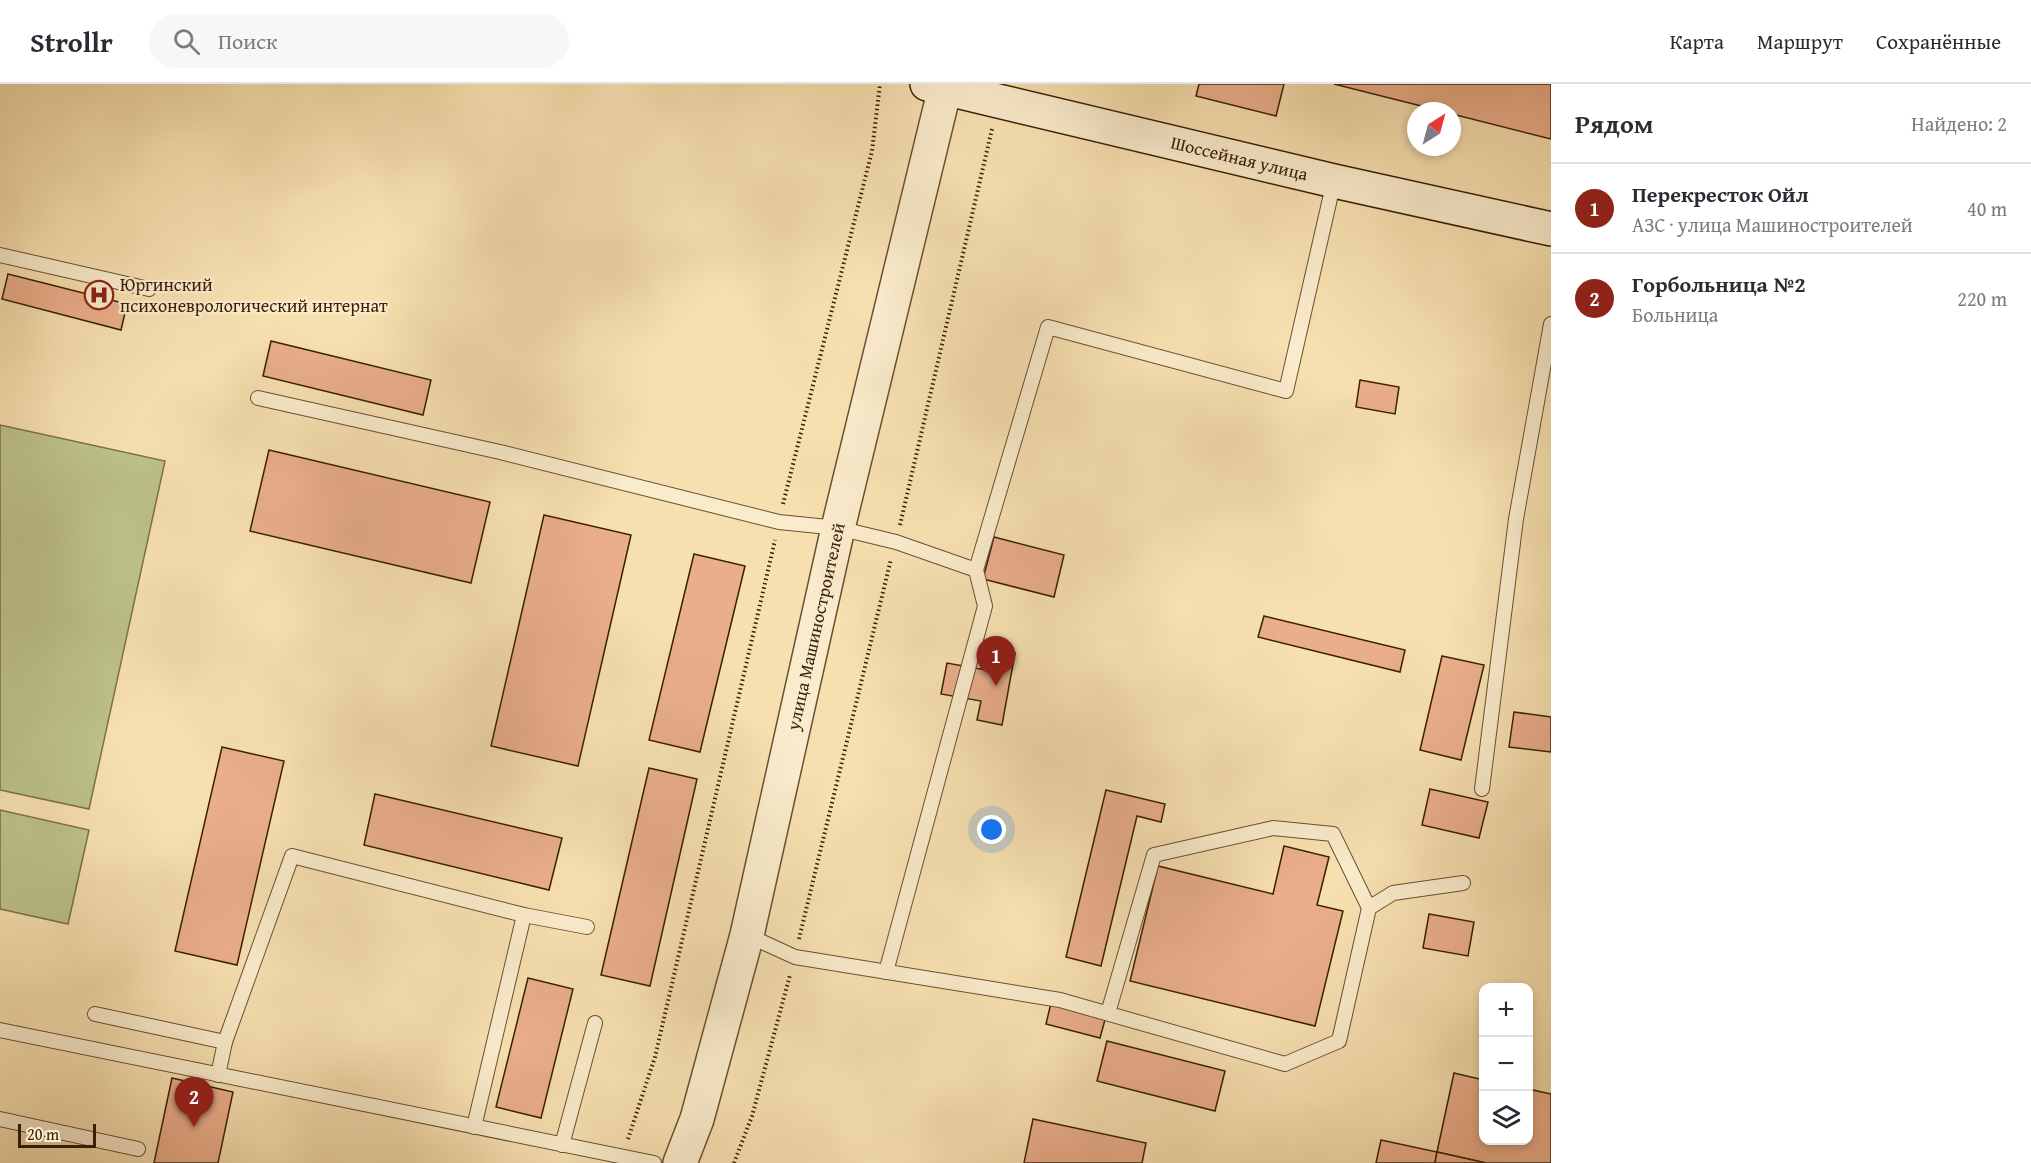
<!DOCTYPE html>
<html lang="ru">
<head>
<meta charset="utf-8">
<style>
  body { margin:0; font-family:"Gentium Book Plus",serif; background:#f7f7f7; color:#2b2b33 }
  .controls { position:absolute; right:18px; bottom:18px; display:grid; overflow:hidden; border-radius:12px; box-shadow:0 3px 9px #0003 }
  .controls button { width:54px; height:54px; display:grid; place-items:center; padding:0; border:0; border-bottom:2px solid #e1e1e2; background:#fff; color:#2b2b33; font:30px sans-serif }
  .compass { position:absolute; left:1407px; top:18px; width:54px; height:54px; border-radius:50%; background:#fff; box-shadow:0 3px 9px #0003; rotate:36deg }
  .scale { position:absolute; left:18px; bottom:15px; width:78px; box-sizing:border-box; padding-left:6px; border:3px solid #3a2005; border-top:0; font-size:16px; line-height:21px; white-space:nowrap; color:#3a2005; -webkit-text-stroke:4px #faebcc; paint-order:stroke }
  .you { position:absolute; left:992px; top:746px; width:21px; height:21px; margin:-15px; border:4px solid #fff; border-radius:50%; background:#1a73e8; box-shadow:0 0 0 9px #1a73e833 }
  .badge { display:grid; place-items:center; width:39px; height:39px; border-radius:50%; background:#8f2418; color:#fff; font-size:20px; font-weight:700 }
  .pin { position:absolute; translate:-50% -50px; filter:drop-shadow(0 2px 3px #0008) }
  .pin::after { content:''; position:absolute; top:32px; width:21px; height:18px; background:inherit; clip-path:polygon(0 0,100% 0,50% 100%) }
  .list { margin:0; padding:0; list-style:none }
  h2 { display:flex; justify-content:space-between; align-items:center; height:78px; margin:0; padding:0 24px; font-size:26px }
  h2 small { font-size:20px; font-weight:400; color:#7c7c81 }
  .list li { display:grid; grid-template-columns:39px 1fr auto; gap:18px; align-items:center; box-sizing:border-box; height:90px; padding:0 24px; border-top:2px solid #e1e1e2 }
  .list b { display:block; font-size:22px; white-space:nowrap }
  .list p { margin:0; font-size:20px; white-space:nowrap; color:#7c7c81 }
  .list em { font-size:20px; font-style:normal; color:#7c7c81 }
  .icon { flex:none; width:33px; height:33px; fill:none; stroke:currentColor; stroke-width:2; stroke-linecap:round; stroke-linejoin:round }
  .map { position:relative; flex:none; width:1551px; height:1079px; overflow:hidden }
  header { display:flex; align-items:center; gap:36px; box-sizing:border-box; height:84px; padding:0 30px; background:#fff; border-bottom:2px solid #e1e1e2 }
  header strong { font-size:28px }
  nav { display:flex; gap:33px; margin-inline-start:auto; font-size:21px }
  .search { width:420px; height:54px; background:#f7f7f7; display:flex; align-items:center; gap:15px; box-sizing:border-box; padding:0 21px; border-radius:33px; color:#7c7c81; font-size:22px }
  main { display:flex }
  aside { flex:1; background:#fff }
  .map>svg:first-child { display:block }
  .grass { fill:#bdc28b; stroke:#7c7148; stroke-width:1.5 }
  .building { fill:#eaae8b; stroke:#3a2005; stroke-width:1.5 }
  .lines { fill:none; stroke-linecap:round; stroke-linejoin:round }
  .service-casing { stroke:#695030; stroke-width:16 }
  .tertiary-casing { stroke:#695030; stroke-width:36 }
  .secondary-casing { stroke:#3a2005; stroke-width:36 }
  .path { stroke:#3a2005; stroke-width:4; stroke-dasharray:1.5 3; stroke-linecap:butt }
  .service { stroke:#faebcc; stroke-width:14 }
  .tertiary { stroke:#faebcc; stroke-width:33 }
  .secondary { stroke:#faebcc; stroke-width:33 }
  .labels { text-anchor:middle; stroke-width:4.5; stroke-linejoin:round; paint-order:stroke }
  .street-label { font-size:18px; fill:#3a2005; stroke:#faebcc }
  .poi-label { font-size:18px; fill:#3a2005; stroke:#faebcc; text-anchor:start }
</style>
</head>
<body>
<header>
<strong>Strollr</strong>
<div class="search"><svg class="icon" aria-label="search" viewBox="0 0 24 24"><circle cx="10" cy="10" r="6"/><path d="M15 15l6 6"/></svg>Поиск</div>
<nav><a>Карта</a><a>Маршрут</a><a>Сохранённые</a></nav>
</header>
<main>
<div class="map">
<svg width="1551" height="1079" viewBox="0 0 1551 1079">
  <rect width="100%" height="100%" fill="#f7e0b0"/>
  <filter id="stains"><feTurbulence type="fractalNoise" baseFrequency=".00333" numOctaves="4"/><feColorMatrix values="0 0 0 0 .2 0 0 0 0 .09 0 0 0 0 .02 0 0 0 .5 -.17"/></filter>
  <radialGradient id="worn" r=".72"><stop offset=".6" stop-color="#630" stop-opacity="0"/><stop offset="1" stop-color="#630" stop-opacity=".3"/></radialGradient>
  <g class="grass">
    <path d="M 0,341 L 165,377 L 89,725 L 0,706 Z"/>
    <path d="M 0,726 L 89,746 L 68,840 L 0,825 Z"/>
  </g>
  <g class="building">
    <path d="M 1199,0 L 1284,0 L 1276,32 L 1196,12 Z"/>
    <path d="M 1334,0 L 1551,0 L 1551,55 L 1452,30 L 1452,27 L 1441,27 Z"/>
    <path d="M 8,190 L 127,220 L 121,246 L 2,215 Z"/>
    <path d="M 271,257 L 431,296 L 423,331 L 263,292 Z"/>
    <path d="M 1360,296 L 1399,303 L 1395,330 L 1356,323 Z"/>
    <path d="M 269,366 L 490,418 L 471,499 L 250,447 Z"/>
    <path d="M 544,431 L 631,451 L 578,682 L 491,662 Z"/>
    <path d="M 994,453 L 1064,471 L 1054,513 L 983,495 Z"/>
    <path d="M 694,470 L 745,482 L 700,668 L 649,656 Z"/>
    <path d="M 1264,532 L 1405,566 L 1400,588 L 1258,553 Z"/>
    <path d="M 991,564 L 1015,569 L 1002,641 L 977,636 L 981,617 L 941,610 L 947,579 L 986,586 Z"/>
    <path d="M 1442,572 L 1484,581 L 1461,676 L 1420,666 Z"/>
    <path d="M 1514,628 L 1551,633 L 1551,668 L 1509,663 Z"/>
    <path d="M 222,663 L 284,677 L 237,881 L 175,867 Z"/>
    <path d="M 649,684 L 697,695 L 650,902 L 601,891 Z"/>
    <path d="M 1430,705 L 1488,718 L 1479,754 L 1422,741 Z"/>
    <path d="M 1106,706 L 1165,720 L 1161,738 L 1137,732 L 1101,882 L 1066,873 Z"/>
    <path d="M 375,710 L 562,754 L 549,806 L 364,761 Z"/>
    <path d="M 1284,762 L 1329,773 L 1317,821 L 1343,827 L 1315,942 L 1130,897 L 1158,782 L 1273,810 Z"/>
    <path d="M 1429,830 L 1474,838 L 1468,872 L 1423,864 Z"/>
    <path d="M 528,894 L 573,905 L 541,1034 L 496,1023 Z"/>
    <path d="M 1051,919 L 1106,932 L 1100,954 L 1046,940 Z"/>
    <path d="M 1107,957 L 1225,987 L 1215,1027 L 1097,997 Z"/>
    <path d="M 1454,989 L 1484,996 L 1484,1056 L 1528,1056 L 1528,1005 L 1551,1010 L 1551,1079 L 1486,1079 L 1437,1068 Z"/>
    <path d="M 172,994 L 233,1008 L 218,1079 L 154,1079 Z"/>
    <path d="M 1033,1035 L 1146,1059 L 1142,1079 L 1024,1079 Z"/>
    <path d="M 1381,1056 L 1437,1068 L 1435,1079 L 1376,1079 Z"/>
    <path d="M 1437,1068 L 1486,1079 L 1435,1079 Z"/>
  </g>
  <g class="lines">
    <g class="service-casing">
      <g id="service">
        <path d="M 0,171 L 149,205"/>
        <path d="M 258,314 L 500,368 L 779,438 L 838,444 L 896,458 L 976,486 L 985,522 L 886,888"/>
        <path d="M 976,486 L 1048,243 L 1286,307 L 1334,97"/>
        <path d="M 1482,705 L 1516,435 L 1551,240"/>
        <path d="M 1369,824 L 1393,809 L 1463,799"/>
        <path d="M 524,831 L 587,843"/>
        <path d="M 747,851 L 795,873 L 1060,916 L 1285,980 L 1339,957 L 1369,824 L 1333,750 L 1273,744 L 1154,771 L 1108,929"/>
        <path d="M 95,930 L 225,958 L 218,991"/>
        <path d="M 0,946 L 654,1079"/>
        <path d="M 225,958 L 292,772 L 524,831 L 474,1043"/>
        <path d="M 0,1035 L 138,1065"/>
        <path d="M 562,1061 L 595,939"/>
      </g>
    </g>
    <g class="tertiary-casing">
      <g id="tertiary">
        <path id="s1" d="M 680,1079 L 697,1035 L 747,851 L 838,444 L 945,4"/>
      </g>
    </g>
    <g class="secondary-casing">
      <g id="secondary">
        <path id="s2" d="M 927,0 L 1334,97 L 1551,145"/>
      </g>
    </g>
    <g class="path">
      <path d="M 783,420 L 872,67 L 880,0"/>
      <path d="M 900,441 L 992,45"/>
      <path d="M 799,855 L 891,475"/>
      <path d="M 628,1055 L 655,973 L 775,456"/>
      <path d="M 734,1079 L 752,1032 L 790,891"/>
    </g>
    <use href="#service" class="service"/>
    <use href="#tertiary" class="tertiary"/>
    <use href="#secondary" class="secondary"/>
  </g>
  <defs>
    <g id="hospital-ring" transform="scale(1.5)"><circle r="9.5" fill="#faebcc" stroke="#8f2418" stroke-width="1.5"/><path d="M-5-5h3v3.5h4V-5h3V5h-3V1.5h-4V5h-3Z" fill="#8f2418"/></g>
  </defs>
  <g fill-rule="evenodd">
    <use href="#hospital-ring" x="99" y="211"/>
  </g>
  <g class="labels">
    <g class="street-label">
      <text dy="6" stroke="none"><textPath href="#s2" startOffset="321">Шоссейная улица</textPath></text>
      <text dy="6" stroke="none"><textPath href="#s1" startOffset="554">улица Машиностроителей</textPath></text>
    </g>
    <g class="poi-label">
      <text x="120" y="207">Юргинский<tspan x="120" dy="21">психоневрологический интернат</tspan></text>
    </g>
  </g>
  <rect width="100%" height="100%" filter="url(#stains)"/>
  <rect width="100%" height="100%" fill="url(#worn)"/>
</svg>
<div class="controls">
<button>+</button>
<button>−</button>
<button><svg class="icon" aria-label="layers" viewBox="0 0 24 24"><path d="M12 4l9 5-9 5-9-5zM3 14l9 5 9-5"/></svg></button>
</div>
<svg class="compass" viewBox="-18 -18 36 36"><path d="M0-13l5 13h-10z" fill="#e53935"/><path d="M0 13l5-13h-10z" fill="#7c7c81"/></svg>
<div class="scale">20 m</div>
<div class="you"></div>
<div class="pin badge" style="left:996px;top:602px">1</div>
<div class="pin badge" style="left:194px;top:1043px">2</div>
</div>
<aside>
<h2>Рядом<small>Найдено: 2</small></h2>
<ul class="list">
<li><span class="badge">1</span><div><b>Перекресток Ойл</b><p>АЗС · улица Машиностроителей</p></div><em>40 m</em></li>
<li><span class="badge">2</span><div><b>Горбольница №2</b><p>Больница</p></div><em>220 m</em></li>
</ul>
</aside>
</main>
</body>
</html>
